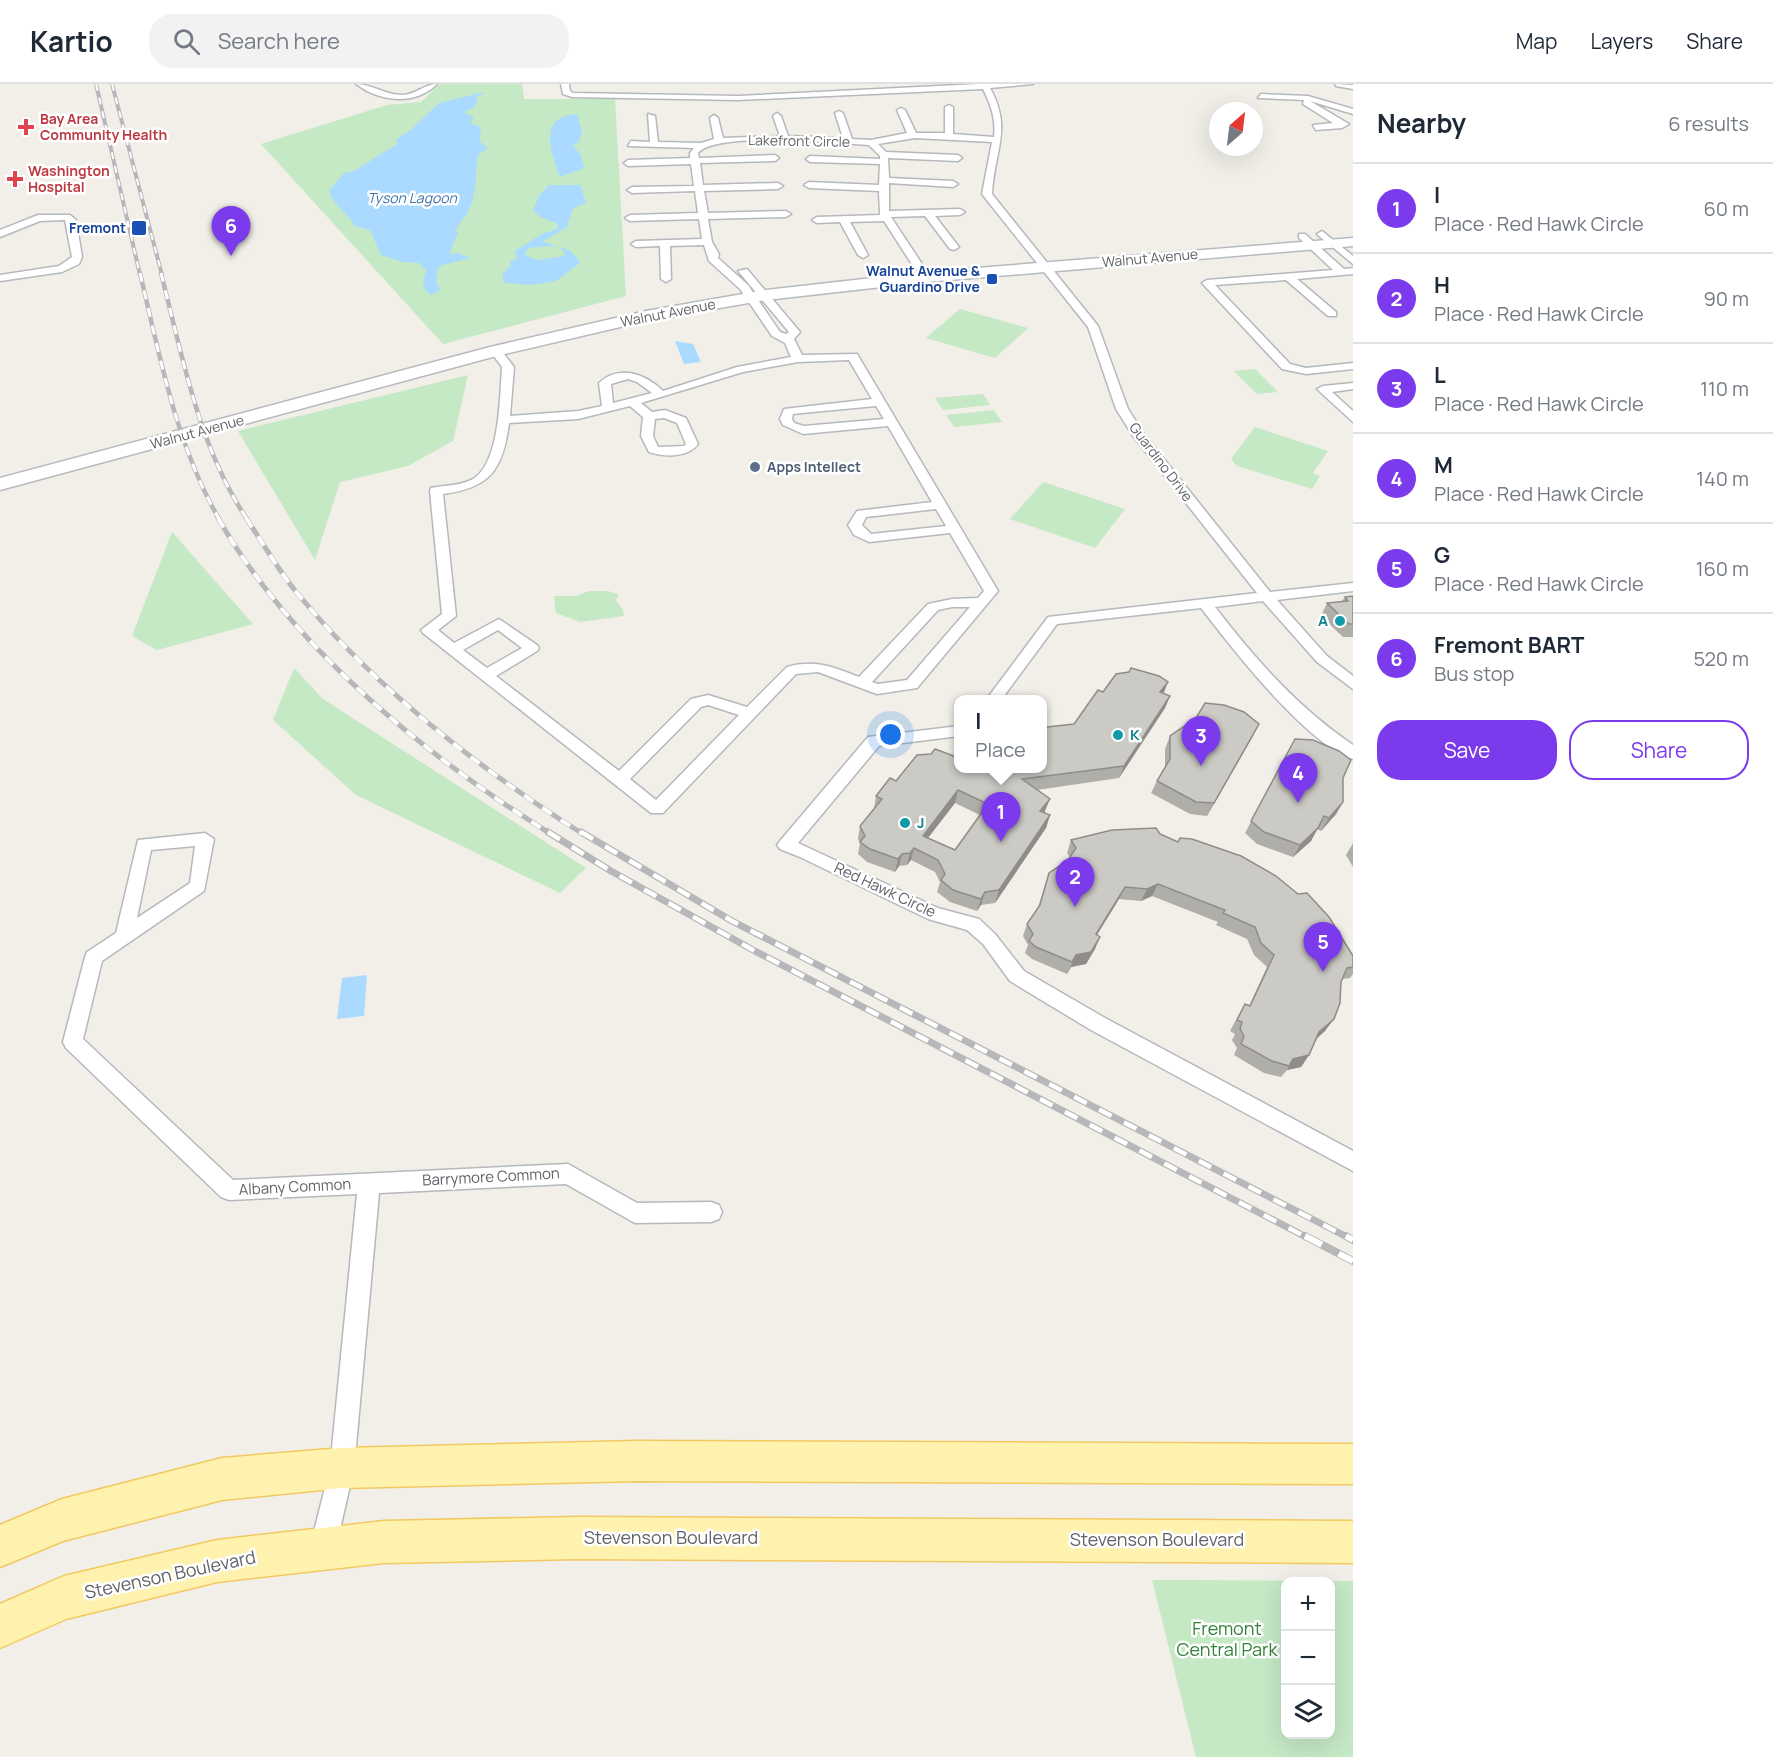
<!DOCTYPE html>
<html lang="en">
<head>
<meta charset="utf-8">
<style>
  body { margin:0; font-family:Manrope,sans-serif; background:#f2f2f3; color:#1f2937 }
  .controls { position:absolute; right:18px; bottom:18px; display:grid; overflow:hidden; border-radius:12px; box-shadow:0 6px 24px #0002 }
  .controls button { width:54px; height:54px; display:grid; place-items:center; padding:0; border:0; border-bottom:2px solid #e0e1e3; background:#fff; color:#1f2937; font:30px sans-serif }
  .compass { position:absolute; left:1209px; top:18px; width:54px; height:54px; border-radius:50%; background:#fff; box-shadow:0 6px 24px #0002; rotate:28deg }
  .you { position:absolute; left:891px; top:651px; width:21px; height:21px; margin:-15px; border:4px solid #fff; border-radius:50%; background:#1a73e8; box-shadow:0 0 0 9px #1a73e833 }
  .badge { display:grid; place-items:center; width:39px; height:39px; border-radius:50%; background:#7c3aed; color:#fff; font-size:20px; font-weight:700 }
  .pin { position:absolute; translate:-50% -50px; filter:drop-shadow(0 2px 3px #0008) }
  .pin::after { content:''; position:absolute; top:32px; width:21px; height:18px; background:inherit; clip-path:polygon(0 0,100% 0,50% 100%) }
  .popup { position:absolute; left:954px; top:611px; width:93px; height:78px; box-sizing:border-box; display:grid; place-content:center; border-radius:12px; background:#fff; filter:drop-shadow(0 2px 4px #0005); font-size:20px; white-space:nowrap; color:#747a83 }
  .popup b { font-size:22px; color:#1f2937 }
  .popup::after { content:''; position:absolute; left:50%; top:100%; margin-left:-12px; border:12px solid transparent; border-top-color:#fff }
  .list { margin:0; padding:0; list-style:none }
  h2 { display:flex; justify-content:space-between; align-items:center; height:78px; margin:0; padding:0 24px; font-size:26px }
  h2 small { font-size:20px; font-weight:400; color:#747a83 }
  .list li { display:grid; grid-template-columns:39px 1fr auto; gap:18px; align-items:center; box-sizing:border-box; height:90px; padding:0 24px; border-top:2px solid #e0e1e3 }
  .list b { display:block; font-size:22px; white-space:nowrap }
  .list p { margin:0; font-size:20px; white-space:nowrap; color:#747a83 }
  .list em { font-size:20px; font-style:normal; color:#747a83 }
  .actions { display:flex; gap:12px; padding:18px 24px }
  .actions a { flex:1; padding:14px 0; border:2px solid #7c3aed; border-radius:24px; text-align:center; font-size:21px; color:#7c3aed }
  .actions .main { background:#7c3aed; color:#fff }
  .icon { flex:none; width:33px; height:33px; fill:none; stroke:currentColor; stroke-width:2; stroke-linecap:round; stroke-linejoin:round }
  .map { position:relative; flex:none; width:1353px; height:1673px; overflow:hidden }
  header { display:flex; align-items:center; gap:36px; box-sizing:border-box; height:84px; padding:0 30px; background:#fff; border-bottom:2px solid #e0e1e3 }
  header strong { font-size:28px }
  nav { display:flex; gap:33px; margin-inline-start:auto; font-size:21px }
  .search { width:420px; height:54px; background:#f2f2f3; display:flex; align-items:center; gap:15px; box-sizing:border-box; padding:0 21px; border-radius:24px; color:#747a83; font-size:22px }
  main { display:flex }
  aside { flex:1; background:#fff }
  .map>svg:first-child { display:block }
  .green { fill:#c5e8c5; fill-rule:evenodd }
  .water { fill:#aadaff; fill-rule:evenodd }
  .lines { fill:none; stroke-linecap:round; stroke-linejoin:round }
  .minor-casing { stroke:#b5b8bc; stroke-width:3 }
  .secondary-casing { stroke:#b6babf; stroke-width:3 }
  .primary-casing { stroke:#f2c960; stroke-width:3 }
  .minor { fill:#fff; fill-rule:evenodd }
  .secondary { fill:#fff; fill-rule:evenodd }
  .primary { fill:#fff2af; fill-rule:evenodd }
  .rail-far4-casing { stroke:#b6b7b8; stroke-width:4 }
  .rail-far3-casing { stroke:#b6b7b8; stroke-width:4.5 }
  .rail-far2-casing { stroke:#b6b7b8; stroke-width:5 }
  .rail-far1-casing { stroke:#b6b7b8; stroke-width:7 }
  .rail-casing { stroke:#b6b7b8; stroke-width:8 }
  .rail-far4 { stroke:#fff; stroke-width:2; stroke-dasharray:7; stroke-linecap:butt }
  .rail-far3 { stroke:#fff; stroke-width:3; stroke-dasharray:9; stroke-linecap:butt }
  .rail-far2 { stroke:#fff; stroke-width:4; stroke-dasharray:11; stroke-linecap:butt }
  .rail-far1 { stroke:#fff; stroke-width:4.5; stroke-dasharray:14; stroke-linecap:butt }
  .rail { stroke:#fff; stroke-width:6; stroke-dasharray:19; stroke-linecap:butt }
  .wall { fill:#afaea9; fill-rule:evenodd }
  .shaded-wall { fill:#8f8d8a }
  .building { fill:#cccac5; stroke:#8f8d8a; stroke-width:1.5; fill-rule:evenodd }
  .health-dot { fill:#e0444e; stroke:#fff; stroke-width:2 }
  .transit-dot { fill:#1a4fb4; stroke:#fff; stroke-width:2 }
  .service-dot { fill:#5c6f8a; stroke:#fff; stroke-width:2 }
  .culture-dot { fill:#0f9aa8; stroke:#fff; stroke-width:2 }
  .labels { text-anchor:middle; stroke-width:5; stroke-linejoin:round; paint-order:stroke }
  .far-health-label { font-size:14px; font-weight:bold; fill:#be3a42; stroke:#fff; text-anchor:start }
  .far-street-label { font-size:14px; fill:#5f6368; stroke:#fff }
  .far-water-label { font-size:14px; font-style:italic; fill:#4174aa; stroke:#fff }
  .far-transit-label { font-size:14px; font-weight:bold; fill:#164399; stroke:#fff; text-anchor:end }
  .far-service-label { font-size:14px; font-weight:bold; fill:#4e5e75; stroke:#fff; text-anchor:start }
  .culture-label { font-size:15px; font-weight:bold; fill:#0d838f; stroke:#fff; text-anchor:start }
  .street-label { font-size:15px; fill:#5f6368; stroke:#fff }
  .near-street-label { font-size:18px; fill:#5f6368; stroke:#fff }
  .near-park-label { font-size:18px; fill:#348238; stroke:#fff }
</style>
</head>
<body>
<header>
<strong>Kartio</strong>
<div class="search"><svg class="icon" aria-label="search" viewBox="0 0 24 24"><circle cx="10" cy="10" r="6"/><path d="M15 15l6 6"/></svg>Search here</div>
<nav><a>Map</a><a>Layers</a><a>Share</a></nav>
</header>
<main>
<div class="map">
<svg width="1353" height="1673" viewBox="0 0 1353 1673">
  <rect width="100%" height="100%" fill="#f1efe8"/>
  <g class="green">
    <path d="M 440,0 L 522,0 L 524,15 L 615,15 L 626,212 L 443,260 L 261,60 L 387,21 L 421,18 Z"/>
    <path d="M 960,225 L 1028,244 L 995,274 L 926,254 Z"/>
    <path d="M 1255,285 L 1278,308 L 1257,310 L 1234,287 Z"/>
    <path d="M 468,291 L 453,357 L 408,382 L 340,398 L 315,476 L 238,347 Z"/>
    <path d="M 983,310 L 990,321 L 943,326 L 935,314 Z"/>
    <path d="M 994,326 L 1002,338 L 954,343 L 946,331 Z"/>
    <path d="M 1255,343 L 1328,367 L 1313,389 L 1320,392 L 1312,405 L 1237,382 L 1231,375 Z"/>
    <path d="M 1043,398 L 1125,425 L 1095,464 L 1010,435 Z"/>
    <path d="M 172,448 L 253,540 L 157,566 L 132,552 Z"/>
    <path d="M 589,507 L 608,507 L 619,511 L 616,516 L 623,526 L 624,532 L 580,538 L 556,529 L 554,512 L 576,512 Z"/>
    <path d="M 294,584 L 323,615 L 586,784 L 560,809 L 356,711 L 273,636 Z"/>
    <path d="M 1152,1496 L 1353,1497 L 1353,1673 L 1196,1673 ZM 1286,1498 L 1330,1498 L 1330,1650 L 1286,1650 Z"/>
  </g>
  <g class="water">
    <path d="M 480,9 L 485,9 L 475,13 L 478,16 L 473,24 L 464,28 L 474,34 L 470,39 L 479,42 L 481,49 L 479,57 L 488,64 L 478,71 C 475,91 477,112 467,130 C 463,136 459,139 456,146 L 458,149 L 449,170 L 458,169 L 470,174 L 439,182 L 436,197 L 440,206 L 431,211 L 425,206 L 423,198 L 426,186 L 419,179 L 403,178 L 381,171 L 370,146 L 355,142 C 348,129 332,120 329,107 L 344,89 L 354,87 L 397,60 L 396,56 L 413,44 L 439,19 Z"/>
    <path d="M 577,30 L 582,47 L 579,58 L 573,61 L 581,72 L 584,84 L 560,93 C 551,66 537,33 577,30 Z"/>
    <path d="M 549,101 L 580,101 L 586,119 L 573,124 L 567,143 L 543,157 C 561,167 567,158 580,179 L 556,197 L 530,201 L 504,199 L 502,190 L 510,183 L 510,178 L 517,174 L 515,167 L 542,150 L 557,145 L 558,140 L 540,133 L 533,126 L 539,112 ZM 546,162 L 560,163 L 565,169 L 564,172 L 538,176 L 526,172 L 525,168 L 529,164 Z"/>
    <path d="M 675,257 L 693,260 L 701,278 L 684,280 Z"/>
    <path d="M 367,891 L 364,932 L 337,935 L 342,894 Z"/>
  </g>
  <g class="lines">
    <g class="minor-casing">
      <g id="minor">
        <path d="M 356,0 C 372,0 385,11 402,11 C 416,11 424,0 437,0 C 415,22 380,18 356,0 Z"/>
        <path d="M 561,0 L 569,0 L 570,7 L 573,9 L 738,12 L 979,0 L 1033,0 L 990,4 C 1013,45 994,67 992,110 L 1098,242 L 1128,325 L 1144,350 L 1270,508 L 1353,499 L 1353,507 L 1277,516 L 1327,572 L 1353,592 L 1353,605 L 1317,578 L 1263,517 L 1215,523 C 1255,575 1298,624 1353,661 L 1353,675 C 1307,661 1231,563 1201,524 L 1057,540 L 1001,616 L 986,616 L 1048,533 L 1257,509 L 1133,352 L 1116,325 L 1088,243 L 982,110 L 992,58 L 915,54 L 878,60 L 886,68 L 958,71 L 962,74 L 958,77 L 888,74 L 889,94 L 953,97 L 958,100 L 953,103 L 889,99 L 889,127 L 960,125 L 965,128 L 960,131 L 935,132 L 959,163 L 954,166 L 950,165 L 925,132 L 891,133 L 924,183 L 919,186 L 915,185 L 884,137 L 850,138 L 868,171 L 863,174 L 858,171 L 840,138 L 817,139 L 812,136 L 817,133 L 880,131 L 879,107 L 809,104 L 804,101 L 809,98 L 879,101 L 880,80 L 810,78 L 806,75 L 810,72 L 880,75 L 880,72 L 869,61 C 839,59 716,47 698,69 L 699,74 L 775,71 L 779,74 L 775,77 L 700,79 L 703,101 L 778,99 L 783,102 L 778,105 L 704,107 L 708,129 L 786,127 L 791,130 L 786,133 L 708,135 L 712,158 L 719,170 L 718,174 L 748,201 L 780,248 L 786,250 L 789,248 L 738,187 L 747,185 L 800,248 L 794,255 L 802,271 L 857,270 L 998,507 L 917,604 L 877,610 L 818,588 L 796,590 L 663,729 L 651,729 L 423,549 L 421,546 L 442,530 L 430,407 L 431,404 C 445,401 460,402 473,395 C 500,379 500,312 502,283 L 490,267 L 492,265 L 500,265 L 514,283 L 510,332 L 578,327 L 602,322 L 599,299 C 619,280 646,290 663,307 L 737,283 L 791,273 L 785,259 L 772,252 L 740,205 L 709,177 L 704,161 L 670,162 L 671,195 L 666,198 L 661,195 L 660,162 L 636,163 L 631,160 L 636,157 L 702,155 L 699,135 L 630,137 L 625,134 L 630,131 L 698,129 L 695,107 L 632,109 L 627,106 L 632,103 L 694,102 L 691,80 L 628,82 L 624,79 L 628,76 L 690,74 L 690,69 L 694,64 L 628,62 L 631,57 L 650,58 L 648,30 L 655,32 L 658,58 L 701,59 L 714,55 L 710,34 L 714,31 L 718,34 L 723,54 L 780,52 L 773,32 L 777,29 L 781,32 L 788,52 L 843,54 L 835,29 L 839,27 L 843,29 L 852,55 L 871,56 L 907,49 L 897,26 L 901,24 L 905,26 L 916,49 L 945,49 L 945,23 L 949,21 L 953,23 L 953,50 L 994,53 C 996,35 991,21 983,5 L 738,16 L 572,13 L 563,10 ZM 849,276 L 872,315 L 784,325 L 780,335 L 783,341 L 803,350 L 888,342 L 932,418 L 857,427 L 848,441 L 854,451 L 869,458 L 950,449 L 984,507 L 978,514 L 952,515 L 928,520 L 859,593 C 834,583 814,575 787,583 L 747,623 L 708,611 L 691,615 L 619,687 L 496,592 L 537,567 L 539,564 L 537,561 L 499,535 L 454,559 L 438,546 L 456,532 L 443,410 C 490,404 503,386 509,339 L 578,335 L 630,322 L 643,333 L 641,352 L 649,368 C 664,373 688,374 698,360 L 686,334 L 665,326 L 652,328 L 641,319 L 743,288 L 798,278 ZM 628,295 L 637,298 L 652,309 L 613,319 L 611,300 ZM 876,322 L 884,335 L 804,342 L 794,339 L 792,335 L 793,330 L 802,329 ZM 664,334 L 677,339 L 686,360 L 684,362 L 658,363 L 653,352 L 655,335 ZM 936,425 L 946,442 L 871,450 L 862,441 L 866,433 ZM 952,523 L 970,523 L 907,596 L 878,600 L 872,598 L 938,526 ZM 498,546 L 522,564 L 487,584 L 463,566 ZM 708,621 L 739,631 L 656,716 L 630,695 L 701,623 Z"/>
        <path d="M 1335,0 L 1353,1 L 1353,5 L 1336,2 Z"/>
        <path d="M 1261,10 L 1308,12 L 1353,25 L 1353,30 L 1310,17 L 1349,40 L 1342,44 L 1316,46 L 1313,41 L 1333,39 L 1303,20 L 1304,16 L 1258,14 Z"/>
        <path d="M 70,131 L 76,136 L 82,173 L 79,180 L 62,188 L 0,197 L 0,191 L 59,182 L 72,173 L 65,136 L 40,137 L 0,153 L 0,146 L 38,131 Z"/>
        <path d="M 1322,147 L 1353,172 L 1353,180 L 1319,152 L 1317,150 Z"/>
        <path d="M 1299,150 L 1305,150 L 1344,185 L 1353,184 L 1353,190 L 1297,195 L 1336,228 L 1336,232 L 1328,232 L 1286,196 L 1215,201 L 1290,280 L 1306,284 L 1353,279 L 1353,285 L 1306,290 L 1282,285 L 1202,199 L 1207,196 L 1333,186 L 1299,154 Z"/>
        <path d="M 1353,299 L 1353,305 L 1332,308 L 1353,327 L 1353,338 L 1317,305 L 1323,302 Z"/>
        <path d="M 959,642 L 959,652 L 879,662 L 798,759 L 938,824 L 979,835 L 995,850 L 1024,887 L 1105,934 L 1353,1067 L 1353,1087 L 1091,946 L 1010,897 L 983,860 L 967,846 L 928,835 L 800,773 L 780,765 L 777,761 L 780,757 L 868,653 Z"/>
        <path d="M 205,749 L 214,755 L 204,807 L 102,877 L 83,955 L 233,1096 L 568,1080 L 637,1119 L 711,1118 L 719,1121 L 722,1128 L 719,1135 L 711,1138 L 635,1139 L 566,1100 L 379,1109 L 354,1384 L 336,1463 L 332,1472 L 323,1476 L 314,1472 L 310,1463 L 330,1384 L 357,1110 L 229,1116 L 221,1113 L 66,964 L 63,958 L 85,873 L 87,868 L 116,849 L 138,756 ZM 195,762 L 190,799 L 137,834 L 151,766 Z"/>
      </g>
    </g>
    <g class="secondary-casing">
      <path id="secondary" d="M 1353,154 L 1353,162 L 926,198 L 766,216 L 646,237 L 500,271 L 0,406 L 0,394 L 490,263 L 646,227 L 766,206 L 926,188 Z"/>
    </g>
    <g class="primary-casing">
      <g id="primary">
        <path d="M 637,1357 L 1353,1360 L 1353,1400 L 637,1397 L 342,1404 L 222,1416 L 63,1457 L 0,1483 L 0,1441 L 62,1415 L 222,1374 L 342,1364 Z"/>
        <path d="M 576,1433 L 1353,1437 L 1353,1479 L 576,1475 L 384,1479 L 217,1498 L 66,1535 L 0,1564 L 0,1520 L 64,1492 L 217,1456 L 384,1437 Z"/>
      </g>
    </g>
    <use href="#minor" class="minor"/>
    <use href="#secondary" class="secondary"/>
    <use href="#primary" class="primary"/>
    <g class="rail-far4-casing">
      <g id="rail-far4">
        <path d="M 96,0 L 140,191"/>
        <path d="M 112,0 L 162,191"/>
      </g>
    </g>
    <g class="rail-far3-casing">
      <g id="rail-far3">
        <path d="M 140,189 C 160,273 176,360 219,435"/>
        <path d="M 161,189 C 182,271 199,364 247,435"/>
      </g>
    </g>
    <g class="rail-far2-casing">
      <g id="rail-far2">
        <path d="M 218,434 C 292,563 425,672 551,750"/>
        <path d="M 246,434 C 263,459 278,486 297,509 C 377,606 478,684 583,750"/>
      </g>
    </g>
    <g class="rail-far1-casing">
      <g id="rail-far1">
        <path d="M 548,748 L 611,787 L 753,866 L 1308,1154"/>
        <path d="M 581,748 L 732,837 L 1349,1154"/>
      </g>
    </g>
    <g class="rail-casing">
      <g id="rail">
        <path d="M 1305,1152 L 1353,1177"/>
        <path d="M 1346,1152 L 1353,1156"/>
      </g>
    </g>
    <use href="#rail-far4" class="rail-far4"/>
    <use href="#rail-far3" class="rail-far3"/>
    <use href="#rail-far2" class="rail-far2"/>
    <use href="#rail-far1" class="rail-far1"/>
    <use href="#rail" class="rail"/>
  </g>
  <g class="wall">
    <path d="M 1353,512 L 1353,553 L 1343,553 L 1321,532 L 1327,519 L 1342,517 L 1345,513 Z"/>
    <path d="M 1103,608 L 1164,609 L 1170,612 L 1165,624 L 1119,694 L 1037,706 L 1045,727 L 1044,729 L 1050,731 L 1046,744 L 995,819 L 981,821 L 977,827 L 950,818 L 937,808 L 940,798 L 935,788 L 911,776 L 907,781 L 899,782 L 895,788 L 867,778 L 858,770 L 860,759 L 858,755 L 860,742 L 874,725 L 876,712 L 896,697 L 959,684 L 1047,643 L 1074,640 ZM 955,719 L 980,731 L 955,766 L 928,754 Z"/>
    <path d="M 1170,652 L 1253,652 L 1207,732 L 1190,730 L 1151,709 L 1157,697 L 1165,684 L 1165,665 Z"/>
    <path d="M 1295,655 L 1343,694 L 1343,718 L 1336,730 L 1321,747 L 1317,745 L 1311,757 L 1293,773 L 1257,760 L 1245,749 Z"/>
    <path d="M 1160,750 L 1353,872 L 1353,890 L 1350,894 L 1342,895 L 1325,947 L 1316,954 L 1309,971 L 1301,983 L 1287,986 L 1281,993 L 1264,989 L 1234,971 L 1237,964 L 1232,956 L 1235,950 L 1230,947 L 1238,932 L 1245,920 L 1249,922 L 1267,883 L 1254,871 L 1247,855 L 1216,841 L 1218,838 L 1152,812 L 1141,817 L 1119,815 L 1097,851 L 1095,865 L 1086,880 L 1071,883 L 1067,890 L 1032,875 L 1025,869 L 1028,861 L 1023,852 L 1027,840 L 1038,823 L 1049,789 L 1068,776 L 1070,773 L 1067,769 L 1071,756 Z"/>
    <path d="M 1353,759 L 1353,783 L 1346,771 Z"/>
  </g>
  <g class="shaded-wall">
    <path d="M 1168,598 L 1163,611 L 1160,608 Z"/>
    <path d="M 1170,612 L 1165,624 L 1119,694 L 1124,682 Z"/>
    <path d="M 1259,640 L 1253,652 L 1207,732 L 1214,719 Z"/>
    <path d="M 958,706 L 955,719 L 920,764 L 923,752 Z"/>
    <path d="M 1050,715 L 1045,727 L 1036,740 L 1040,727 Z"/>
    <path d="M 1343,718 L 1336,730 L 1321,747 L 1329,734 Z"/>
    <path d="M 1050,731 L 1046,744 L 995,819 L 999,806 Z"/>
    <path d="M 1318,744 L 1311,757 L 1293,773 L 1300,761 Z"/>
    <path d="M 914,764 L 911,776 L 907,781 L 910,769 Z"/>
    <path d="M 902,770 L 899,782 L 895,788 L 898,775 Z"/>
    <path d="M 1158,800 L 1152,812 L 1141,817 L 1147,805 Z"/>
    <path d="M 1125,803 L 1119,815 L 1090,862 L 1096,850 Z"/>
    <path d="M 985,808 L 981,821 L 977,827 L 981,815 Z"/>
    <path d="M 1100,853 L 1095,865 L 1086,880 L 1071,883 L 1067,890 L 1076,871 Z"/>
    <path d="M 1334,935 L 1325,947 L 1311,960 L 1319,948 Z"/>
    <path d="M 1309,971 L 1301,983 L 1287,986 L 1293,975 Z"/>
  </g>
  <g class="building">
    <path d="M 1353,512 L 1353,540 L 1349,540 L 1327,519 L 1348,517 L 1345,513 Z"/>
    <path d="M 1131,584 L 1159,592 L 1168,598 L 1160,608 L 1170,612 L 1124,682 L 1022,695 L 1050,715 L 1040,727 L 1050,731 L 999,806 L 985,808 L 981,815 L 953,806 L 941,796 L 945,790 L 938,776 L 914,764 L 910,769 L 902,770 L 898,775 L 870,765 L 860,758 L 865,752 L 860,742 L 882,715 L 876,712 L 890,694 L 896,697 L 917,671 L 931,670 L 935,665 L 959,674 L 959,684 L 1043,684 L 1043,641 L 1047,643 L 1074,640 L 1098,606 L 1103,608 L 1116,590 L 1129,588 ZM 958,706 L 988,720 L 955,766 L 923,752 Z"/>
    <path d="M 1205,619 L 1224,621 L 1244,628 L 1259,640 L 1214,719 L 1196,718 L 1157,697 L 1170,675 L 1170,652 L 1196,634 Z"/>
    <path d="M 1295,655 L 1313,656 L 1339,667 L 1351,676 L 1343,694 L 1343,718 L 1329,734 L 1324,732 L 1318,744 L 1300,761 L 1264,748 L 1251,737 Z"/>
    <path d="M 1156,744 L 1160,750 L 1178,758 L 1180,754 L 1192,755 L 1241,772 L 1276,792 L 1298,810 L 1307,809 L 1329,833 L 1353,872 L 1353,883 L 1347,884 L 1341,898 L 1340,919 L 1334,935 L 1319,948 L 1309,971 L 1293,975 L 1289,982 L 1272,977 L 1241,960 L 1244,952 L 1240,945 L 1242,938 L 1237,936 L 1245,920 L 1250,922 L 1274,871 L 1261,859 L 1255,843 L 1223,829 L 1225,826 L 1158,800 L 1147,805 L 1125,803 L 1096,850 L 1100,853 L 1091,868 L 1076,871 L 1072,878 L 1036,863 L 1029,857 L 1033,850 L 1027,840 L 1040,821 L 1049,789 L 1068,776 L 1076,764 L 1071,756 L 1112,746 Z"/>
  </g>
  <g class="health-dot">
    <path d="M23 34h6v6h6v6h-6v6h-6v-6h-6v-6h6z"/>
    <path d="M12 86h6v6h6v6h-6v6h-6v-6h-6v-6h6z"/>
  </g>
  <g class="transit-dot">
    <rect x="131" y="136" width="16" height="16" rx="3"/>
    <rect x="986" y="189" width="12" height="12" rx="3"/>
  </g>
  <circle class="service-dot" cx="755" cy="383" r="6"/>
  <g class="culture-dot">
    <circle cx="1340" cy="537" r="6"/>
    <circle cx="1118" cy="651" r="6"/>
    <circle cx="905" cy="739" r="6"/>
  </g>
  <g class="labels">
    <g class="far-health-label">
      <text x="40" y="40">Bay Area<tspan x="40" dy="16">Community Health</tspan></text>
      <text x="28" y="92">Washington<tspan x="28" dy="16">Hospital</tspan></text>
    </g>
    <g class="far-street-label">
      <text transform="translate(799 57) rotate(1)" y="5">Lakefront Circle</text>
      <text transform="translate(1150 174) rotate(-5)" y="5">Walnut Avenue</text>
      <text transform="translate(668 229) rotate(-11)" y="5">Walnut Avenue</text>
      <text transform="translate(197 348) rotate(-15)" y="5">Walnut Avenue</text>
      <text transform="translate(1161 378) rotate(53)" y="5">Guardino Drive</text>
    </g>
    <g class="far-water-label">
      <text x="412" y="119">Tyson Lagoon</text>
    </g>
    <g class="far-transit-label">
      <text x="126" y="149">Fremont</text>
      <text x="980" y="192">Walnut Avenue &amp;<tspan x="980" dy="16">Guardino Drive</tspan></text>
    </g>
    <g class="far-service-label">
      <text x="767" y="388">Apps Intellect</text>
    </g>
    <g class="culture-label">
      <text x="1328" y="542" text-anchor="end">A</text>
      <text x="1130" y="656">K</text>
      <text x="917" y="744">J</text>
    </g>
    <g class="street-label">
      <text transform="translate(885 806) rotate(25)" y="5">Red Hawk Circle</text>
      <text transform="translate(491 1093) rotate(-3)" y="5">Barrymore Common</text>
      <text transform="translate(295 1103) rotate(-3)" y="5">Albany Common</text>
    </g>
    <g class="near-street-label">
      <text x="671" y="1460">Stevenson Boulevard</text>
      <text x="1157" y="1462">Stevenson Boulevard</text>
      <text transform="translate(170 1491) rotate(-12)" y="6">Stevenson Boulevard</text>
    </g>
    <g class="near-park-label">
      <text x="1227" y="1551">Fremont<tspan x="1227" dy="21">Central Park</tspan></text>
    </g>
  </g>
</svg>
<div class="controls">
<button>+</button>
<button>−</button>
<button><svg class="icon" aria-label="layers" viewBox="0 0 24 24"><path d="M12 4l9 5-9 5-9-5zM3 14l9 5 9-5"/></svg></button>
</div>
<svg class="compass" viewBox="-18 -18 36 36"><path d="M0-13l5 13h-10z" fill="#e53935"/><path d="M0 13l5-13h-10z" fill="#747a83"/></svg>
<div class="you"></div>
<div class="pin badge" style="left:1001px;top:758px">1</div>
<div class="popup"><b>I</b>Place</div>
<div class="pin badge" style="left:1075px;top:823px">2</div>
<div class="pin badge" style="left:1201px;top:682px">3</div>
<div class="pin badge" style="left:1298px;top:719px">4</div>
<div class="pin badge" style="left:1323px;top:888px">5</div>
<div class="pin badge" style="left:231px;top:172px">6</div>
</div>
<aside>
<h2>Nearby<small>6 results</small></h2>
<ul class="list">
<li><span class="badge">1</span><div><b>I</b><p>Place · Red Hawk Circle</p></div><em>60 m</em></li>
<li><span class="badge">2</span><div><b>H</b><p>Place · Red Hawk Circle</p></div><em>90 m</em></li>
<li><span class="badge">3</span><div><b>L</b><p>Place · Red Hawk Circle</p></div><em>110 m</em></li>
<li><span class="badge">4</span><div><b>M</b><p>Place · Red Hawk Circle</p></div><em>140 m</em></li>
<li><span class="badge">5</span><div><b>G</b><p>Place · Red Hawk Circle</p></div><em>160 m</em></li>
<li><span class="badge">6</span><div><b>Fremont BART</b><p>Bus stop</p></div><em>520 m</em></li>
</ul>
<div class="actions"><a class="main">Save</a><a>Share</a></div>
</aside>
</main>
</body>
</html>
